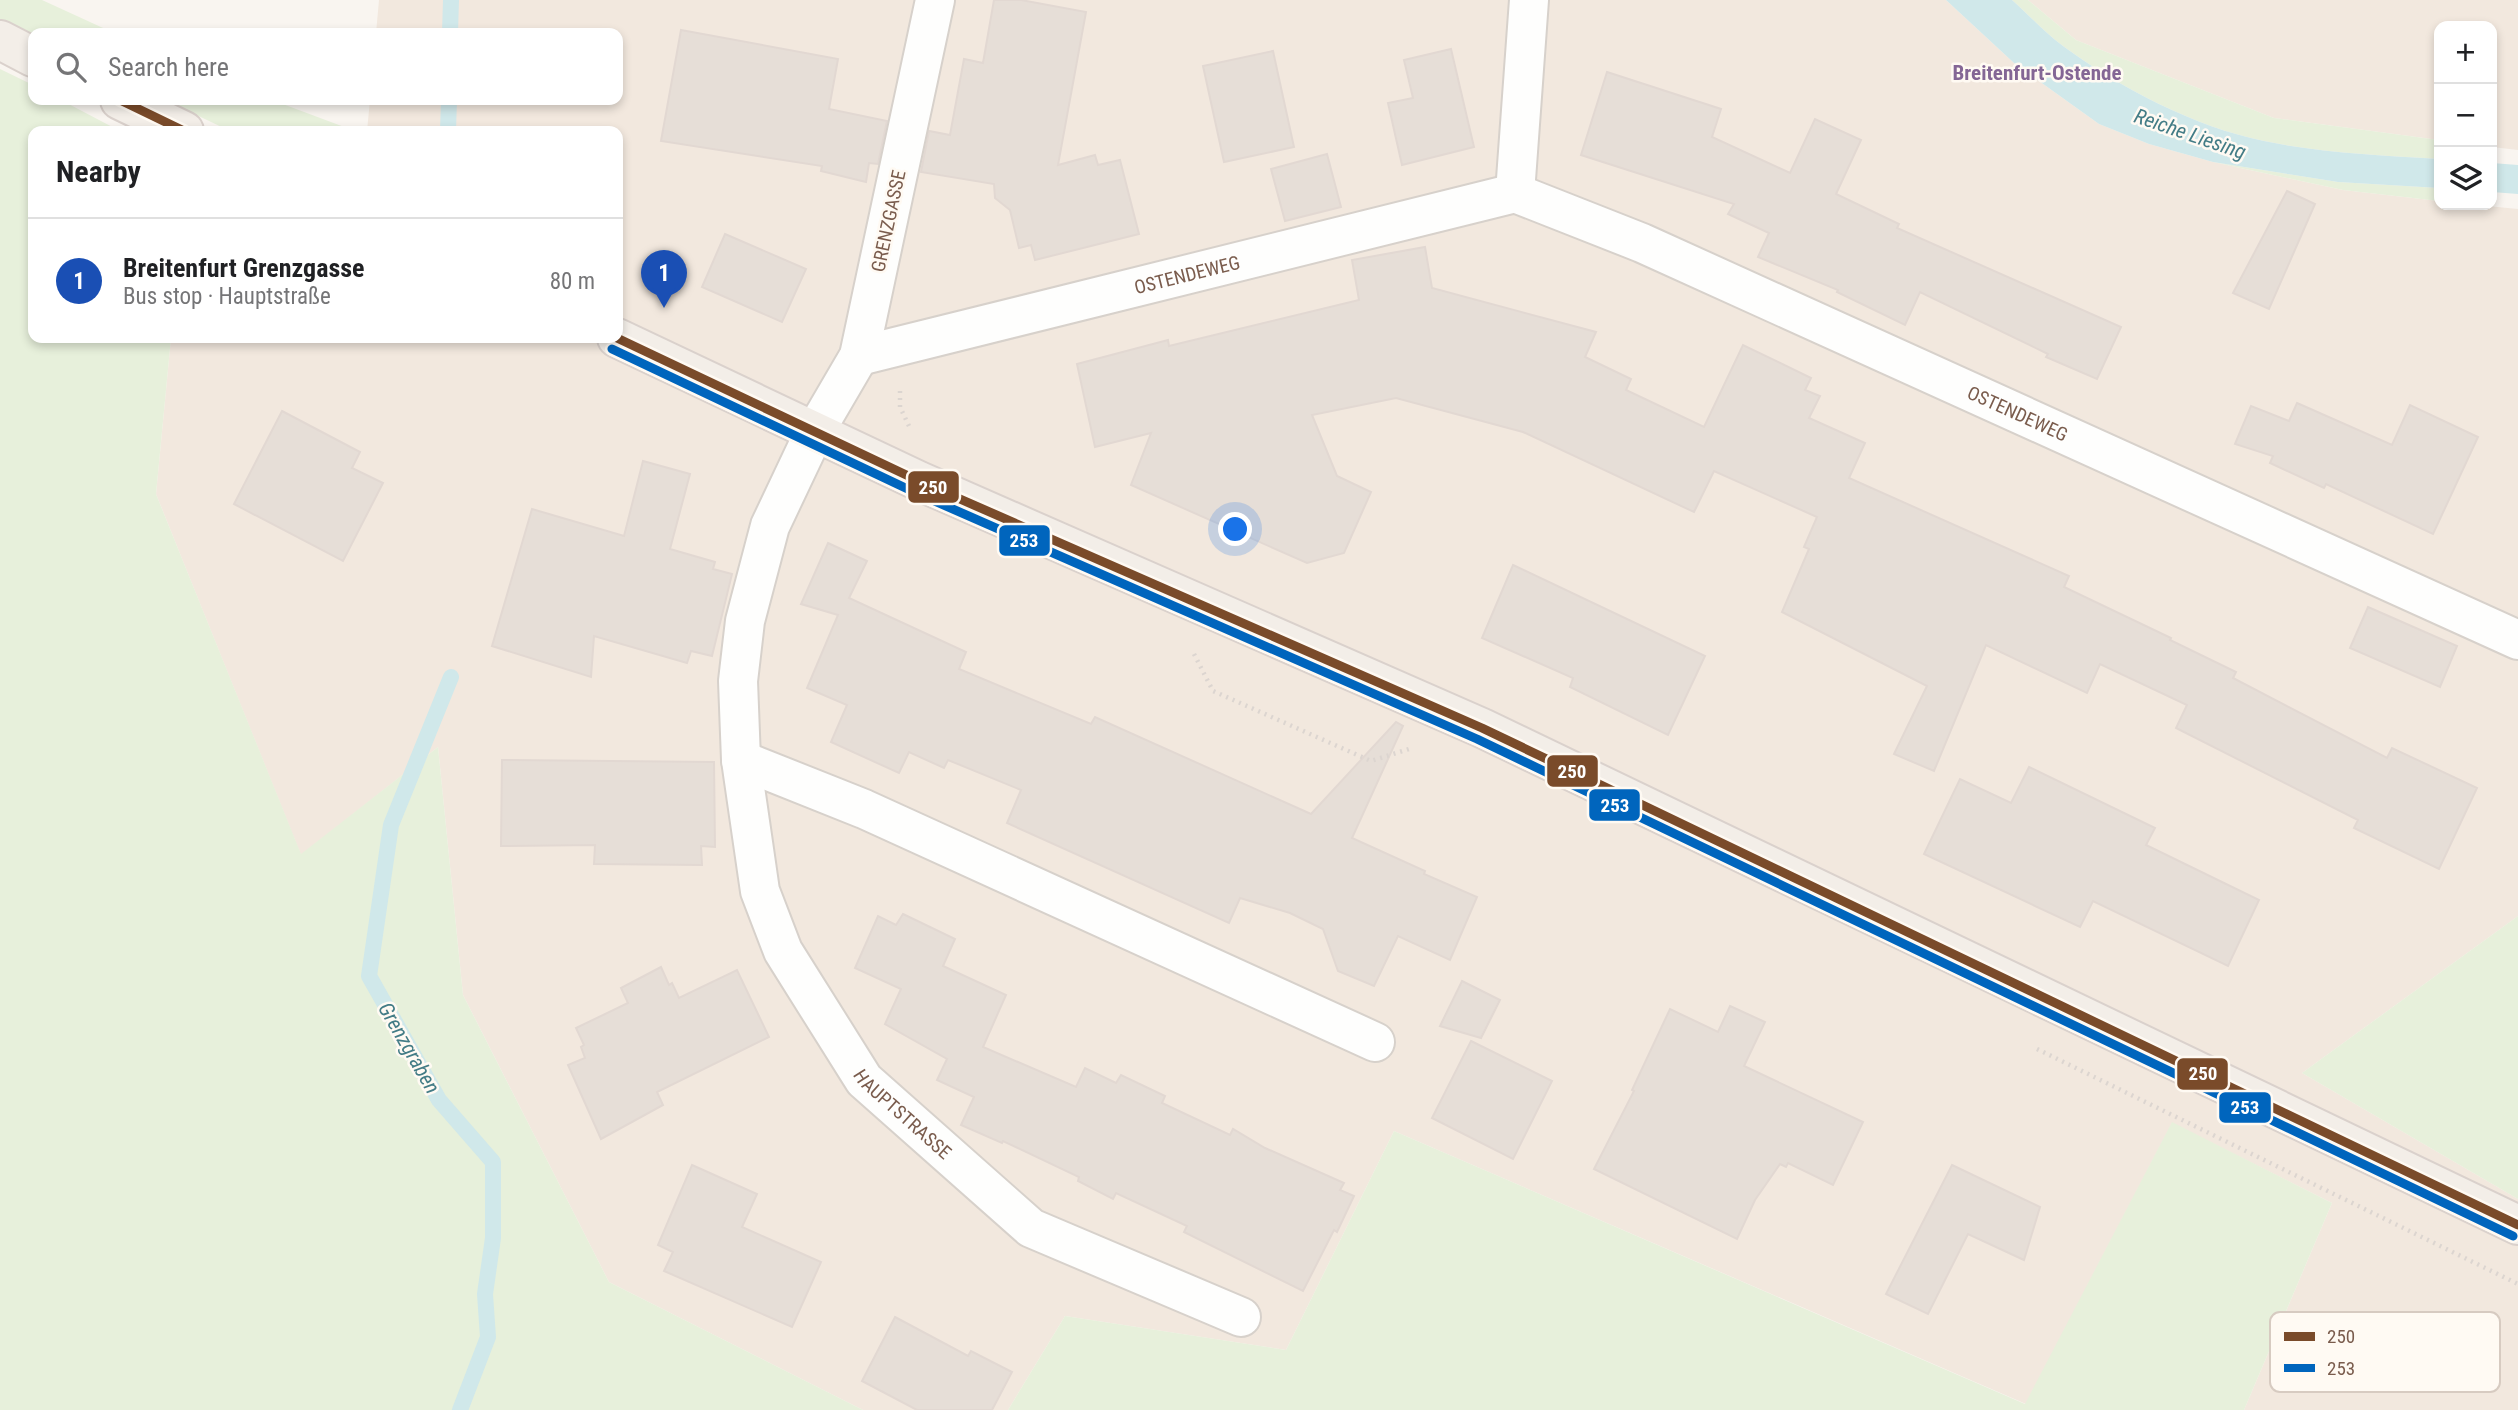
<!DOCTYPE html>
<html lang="en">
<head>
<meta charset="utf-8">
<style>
  body { margin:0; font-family:"Roboto Condensed",sans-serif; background:#f6f6f6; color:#202124 }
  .controls { position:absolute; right:21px; top:21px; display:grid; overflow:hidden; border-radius:14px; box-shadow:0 4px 10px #0003 }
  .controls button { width:63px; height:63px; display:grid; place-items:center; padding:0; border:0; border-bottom:2px solid #e0e0e0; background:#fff; color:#202124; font:35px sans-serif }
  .you { position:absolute; left:1236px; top:530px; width:24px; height:24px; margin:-18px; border:5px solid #fff; border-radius:50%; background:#1a73e8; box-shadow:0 0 0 10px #1a73e833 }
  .badge { display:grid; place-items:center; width:46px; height:46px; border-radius:50%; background:#ea580c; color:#fff; font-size:23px; font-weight:700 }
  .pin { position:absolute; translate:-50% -58px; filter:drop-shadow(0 2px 4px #0008) }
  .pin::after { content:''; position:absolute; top:37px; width:24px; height:21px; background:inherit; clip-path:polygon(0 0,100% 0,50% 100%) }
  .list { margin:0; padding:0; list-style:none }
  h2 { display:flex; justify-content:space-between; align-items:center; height:91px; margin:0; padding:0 28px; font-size:30px }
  h2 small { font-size:23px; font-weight:400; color:#757577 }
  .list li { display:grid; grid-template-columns:46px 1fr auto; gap:21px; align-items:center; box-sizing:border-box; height:126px; padding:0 28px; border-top:2px solid #e0e0e0 }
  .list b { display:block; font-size:26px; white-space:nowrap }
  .list p { margin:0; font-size:23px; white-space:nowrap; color:#757577 }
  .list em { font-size:23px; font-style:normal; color:#757577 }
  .icon { flex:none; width:38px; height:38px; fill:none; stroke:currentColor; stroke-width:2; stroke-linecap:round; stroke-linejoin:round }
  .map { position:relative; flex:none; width:2518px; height:1410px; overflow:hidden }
  .search { position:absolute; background:#fff; box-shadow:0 4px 10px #0003; left:28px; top:28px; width:595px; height:77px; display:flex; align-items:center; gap:18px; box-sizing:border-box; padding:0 24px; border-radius:14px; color:#757577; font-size:26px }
  .panel { position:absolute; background:#fff; box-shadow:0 4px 10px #0003; left:28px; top:126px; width:595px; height:217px; border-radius:14px }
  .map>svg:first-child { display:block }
  .residential { fill:#f2e8de }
  .green { fill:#e7f0db }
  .water { fill:#d0e8ea }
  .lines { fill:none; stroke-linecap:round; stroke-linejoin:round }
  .stream { stroke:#d0e8ea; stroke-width:16 }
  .building { fill:#e6ded7; stroke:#e2d8d2; stroke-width:2 }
  .street-casing { stroke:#d7d1cb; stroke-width:42 }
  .primary-casing { stroke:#dad1cc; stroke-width:42 }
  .path { stroke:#dcd5d0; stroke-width:4.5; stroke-dasharray:2 5; stroke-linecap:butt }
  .street { stroke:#fefefd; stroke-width:38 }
  .primary { stroke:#f3eee8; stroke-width:38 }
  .bus-1-casing { stroke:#fffaf3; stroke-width:14 }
  .bus-2-casing { stroke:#fffaf3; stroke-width:14 }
  .bus-1 { stroke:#7a4b2a; stroke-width:9 }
  .bus-2 { stroke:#0065bd; stroke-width:9 }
  .labels { text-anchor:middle; stroke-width:5; stroke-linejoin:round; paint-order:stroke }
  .street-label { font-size:19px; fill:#7a5c4d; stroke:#fffaf3 }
  .neighbourhood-label { font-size:21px; font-weight:bold; fill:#846695; stroke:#fffaf3 }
  .water-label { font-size:21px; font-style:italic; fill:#437c86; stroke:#fffaf3 }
  .key { fill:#fffaf3; stroke:#d7cbc1; stroke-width:2 }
  .key-label { font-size:19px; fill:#7a5c4d }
  .line-badge { stroke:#fffaf3; stroke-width:2.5 }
  .badge-label { font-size:19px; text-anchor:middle; font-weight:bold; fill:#fff }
</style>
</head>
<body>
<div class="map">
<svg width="2518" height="1410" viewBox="0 0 2518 1410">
  <rect width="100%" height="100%" fill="#f9f5f0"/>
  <g class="residential">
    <path d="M 379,0 L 1946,0 L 2014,63 L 2099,124 L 2149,144 L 2213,162 L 2343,190 L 2439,201 L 2439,205 L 2477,205 L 2518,209 L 2518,916 L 2302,1073 L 2518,1199 L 2518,1410 L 2244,1410 L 2332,1203 L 2172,1123 L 2026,1404 L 1394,1131 L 1286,1350 L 1065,1316 L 1008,1410 L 863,1410 L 609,1282 L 463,995 L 438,747 L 301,855 L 156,494 L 171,338 L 618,338 L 618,131 L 367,131 L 370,100 L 618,100 L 618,33 L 376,33 Z"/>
    <path d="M 2028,0 L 2518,0 L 2518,150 L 2492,147 L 2492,26 L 2439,26 L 2439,140 L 2274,118 L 2076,40 Z"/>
  </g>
  <g class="green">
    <path d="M 0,0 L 42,0 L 114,33 L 33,33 L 33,35 L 0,19 Z"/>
    <path d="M 2012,0 L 2028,0 L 2076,40 L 2274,118 L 2439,140 L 2439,159 C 2381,155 2321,153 2264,141 C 2195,127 2120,88 2063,46 C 2045,33 2029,15 2012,0 Z"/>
    <path d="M 0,69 L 33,85 L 33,100 L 61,100 L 120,131 L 33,131 L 33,338 L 171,338 L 156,494 L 301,854 L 438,747 L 463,995 L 609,1282 L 863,1410 L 0,1410 Z"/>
    <path d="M 165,100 L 272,100 L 355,131 L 230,131 Z"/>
    <path d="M 2213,162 L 2338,182 L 2439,188 L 2439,201 L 2343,190 Z"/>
    <path d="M 2518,916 L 2518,1199 L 2302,1073 Z"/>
    <path d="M 2172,1122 L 2332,1203 L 2244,1410 L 1008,1410 L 1065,1316 L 1286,1350 L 1394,1131 L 2025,1404 Z"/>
  </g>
  <g class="water">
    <path d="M 1946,0 L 2012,0 C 2029,15 2045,33 2063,46 C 2120,88 2195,127 2264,141 C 2321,153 2381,155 2439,159 L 2439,188 L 2338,182 L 2213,162 L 2149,144 L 2099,124 L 2014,63 Z"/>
    <path d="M 2492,163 L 2518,165 L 2518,194 L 2492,192 Z"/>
  </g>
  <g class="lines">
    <g class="stream">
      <path d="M 450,33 L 451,0"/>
      <path d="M 448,131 L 449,100"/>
      <path d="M 451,677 L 391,825 L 369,976 L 439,1100 L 493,1162 L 493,1238 L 485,1294 L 488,1337 L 460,1410"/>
    </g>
  </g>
  <g class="building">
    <path d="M 994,0 L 1021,0 L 1086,12 L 1058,165 L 1095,155 L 1098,165 L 1120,160 L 1139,234 L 1035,260 L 1031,245 L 1019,248 L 1010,210 L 995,198 L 994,184 L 921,172 L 929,131 L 950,135 L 964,59 L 983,63 Z"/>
    <path d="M 681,30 L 838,59 L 829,109 L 887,121 L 878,164 L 869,163 L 866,182 L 821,171 L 822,166 L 661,141 Z"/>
    <path d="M 1451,49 L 1474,147 L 1402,165 L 1388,103 L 1413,98 L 1404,60 Z"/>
    <path d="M 1273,51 L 1294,147 L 1224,162 L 1203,66 Z"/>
    <path d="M 1607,72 L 1721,109 L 1712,137 L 1790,173 L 1815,119 L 1861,140 L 1836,194 L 1899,224 L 1897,228 L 2121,327 L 2097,379 L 2046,357 L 2048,354 L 1920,292 L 1905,325 L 1837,292 L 1838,290 L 1758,257 L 1769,233 L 1728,214 L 1734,204 L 1581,155 Z"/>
    <path d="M 1327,154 L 1341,207 L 1285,221 L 1271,169 Z"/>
    <path d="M 2287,191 L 2315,204 L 2269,309 L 2233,293 Z"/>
    <path d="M 725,234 L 806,269 L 782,322 L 702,287 Z"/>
    <path d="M 1425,247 L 1432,288 L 1596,332 L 1585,357 L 1631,379 L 1626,390 L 1704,427 L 1743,345 L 1811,378 L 1805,390 L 1820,396 L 1809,418 L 1865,443 L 1849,478 L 2069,576 L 2064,587 L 2171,638 L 2170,640 L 2236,672 L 2233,678 L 2387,758 L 2392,748 L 2477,788 L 2439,869 L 2354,828 L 2358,820 L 2176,728 L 2187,705 L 2100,664 L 2087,693 L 1986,645 L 1934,771 L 1894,754 L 1927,686 L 1782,612 L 1809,549 L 1804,547 L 1817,517 L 1714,471 L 1694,512 L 1523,432 L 1396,398 L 1312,415 L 1337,476 L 1371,492 L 1344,553 L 1307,563 L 1131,485 L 1151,433 L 1095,447 L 1077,364 L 1168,340 L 1169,346 L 1359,300 L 1352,260 Z"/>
    <path d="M 2297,403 L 2392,445 L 2410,405 L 2478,437 L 2433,534 L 2326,484 L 2324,488 L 2270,463 L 2273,456 L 2235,444 L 2251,406 L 2289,421 Z"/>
    <path d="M 282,411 L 360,452 L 352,468 L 383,483 L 343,561 L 234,504 Z"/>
    <path d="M 643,461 L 690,474 L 670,549 L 715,562 L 713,569 L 732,574 L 712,656 L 691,651 L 687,663 L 594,636 L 591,677 L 492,646 L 532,509 L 624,536 Z"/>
    <path d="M 828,543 L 867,561 L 849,598 L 966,652 L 959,669 L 1091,724 L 1095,717 L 1311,814 L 1396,722 L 1403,726 L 1352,838 L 1425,871 L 1424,874 L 1477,897 L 1450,960 L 1398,936 L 1374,986 L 1338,971 L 1323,929 L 1290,913 L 1240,898 L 1229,923 L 1007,823 L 1021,790 L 948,760 L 944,768 L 909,752 L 899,773 L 831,742 L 847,705 L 807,688 L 838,615 L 801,604 Z"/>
    <path d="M 1513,565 L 1705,656 L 1668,735 L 1570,687 L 1573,678 L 1482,638 Z"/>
    <path d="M 2368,607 L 2457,646 L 2440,687 L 2350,648 Z"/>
    <path d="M 502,760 L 714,762 L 715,847 L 701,846 L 702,865 L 594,864 L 595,845 L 501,846 Z"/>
    <path d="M 2029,767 L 2155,828 L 2146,845 L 2259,900 L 2228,966 L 2093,901 L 2080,927 L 1924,854 L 1960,779 L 2011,803 Z"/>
    <path d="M 903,914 L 955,939 L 943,966 L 1006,995 L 983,1047 L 1076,1087 L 1085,1068 L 1116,1083 L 1121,1075 L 1165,1096 L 1162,1103 L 1230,1135 L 1233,1129 L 1265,1148 L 1344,1183 L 1340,1190 L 1354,1196 L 1337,1232 L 1334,1230 L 1303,1291 L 1184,1232 L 1187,1226 L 1116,1193 L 1113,1199 L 1078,1181 L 1079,1177 L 1003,1141 L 1002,1143 L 961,1125 L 974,1097 L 937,1080 L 947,1059 L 885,1024 L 901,989 L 855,968 L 878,916 L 896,925 Z"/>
    <path d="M 661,967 L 669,985 L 672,983 L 679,998 L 737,970 L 769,1037 L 657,1092 L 663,1105 L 601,1139 L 568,1065 L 585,1058 L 581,1047 L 584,1045 L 576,1028 L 628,1003 L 621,988 Z"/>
    <path d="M 1462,981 L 1500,1000 L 1481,1038 L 1440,1026 Z"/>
    <path d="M 1730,1006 L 1765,1022 L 1744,1066 L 1863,1122 L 1833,1185 L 1788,1163 L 1786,1167 L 1780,1164 L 1755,1200 L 1737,1239 L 1594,1169 L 1634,1091 L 1632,1090 L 1670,1009 L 1718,1032 Z"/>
    <path d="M 1471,1041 L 1552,1081 L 1513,1159 L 1432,1118 Z"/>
    <path d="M 692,1165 L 757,1194 L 742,1227 L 821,1262 L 792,1327 L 664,1271 L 673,1252 L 658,1245 Z"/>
    <path d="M 1952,1165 L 2040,1207 L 2024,1260 L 1968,1234 L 1928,1314 L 1886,1294 Z"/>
    <path d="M 895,1317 L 968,1356 L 971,1351 L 1012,1372 L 992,1410 L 917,1410 L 862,1381 Z"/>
  </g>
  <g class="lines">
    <g class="street-casing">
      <g id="street">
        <path id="s1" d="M 935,0 L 859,356 L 814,433 L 770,526 L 745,621 L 738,681 L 741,760 L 760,891 L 783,951 L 864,1080 L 1031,1228 L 1241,1317"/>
        <path d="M 1515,193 L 1529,0"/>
        <path id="s2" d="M 859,356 L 1515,193 L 1642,243 L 2518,640"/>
        <path d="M 741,760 L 864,809 L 1375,1042"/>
      </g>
    </g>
    <g class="primary-casing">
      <g id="primary">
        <path d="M 0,40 L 33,57"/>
        <path d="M 120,100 L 184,131"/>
        <path d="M 617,338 L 919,481 L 1482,728 L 2518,1225"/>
      </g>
    </g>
    <g class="path">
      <path d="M 900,391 L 900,407 L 909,426"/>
      <path d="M 1194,654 L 1213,691 L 1371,761 L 1412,748"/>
      <path d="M 2037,1049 L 2518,1284"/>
    </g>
    <use href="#street" class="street"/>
    <use href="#primary" class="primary"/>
    <g class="bus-1-casing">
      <g id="bus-1">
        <path d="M 120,100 L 184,131"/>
        <path d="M 617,338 L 919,481 L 1482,728 L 2518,1225"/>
      </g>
    </g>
    <g class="bus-2-casing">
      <path id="bus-2" d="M 612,349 L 914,492 L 1477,739 L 2513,1236"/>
    </g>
    <use href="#bus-1" class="bus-1"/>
    <use href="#bus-2" class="bus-2"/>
  </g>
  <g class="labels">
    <g class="street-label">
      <text transform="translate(888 221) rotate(-78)" y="7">GRENZGASSE</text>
      <text dy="7" stroke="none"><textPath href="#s2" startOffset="338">OSTENDEWEG</textPath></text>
      <text dy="7" stroke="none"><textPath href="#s2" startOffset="1225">OSTENDEWEG</textPath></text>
      <text dy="7" stroke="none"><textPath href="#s1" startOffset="1194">HAUPTSTRASSE</textPath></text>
    </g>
    <g class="neighbourhood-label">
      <text x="2037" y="80">Breitenfurt-Ostende</text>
    </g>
    <g class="water-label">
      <text transform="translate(2190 134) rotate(19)" y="7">Reiche Liesing</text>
      <text transform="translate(409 1048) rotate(60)" y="7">Grenzgraben</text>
    </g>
  </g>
  <rect x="2270" y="1312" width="230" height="80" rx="10" class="key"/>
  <rect x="2284" y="1332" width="31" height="9" fill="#7a4b2a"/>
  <rect x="2284" y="1364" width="31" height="8" fill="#0065bd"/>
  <g class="key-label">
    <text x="2327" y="1343">250</text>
    <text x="2327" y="1375">253</text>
  </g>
  <g class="line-badge">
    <rect x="907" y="470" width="53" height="34" rx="7" fill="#7a4b2a"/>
    <rect x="998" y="524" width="53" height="33" rx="7" fill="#0065bd"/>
    <rect x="1546" y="754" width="53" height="34" rx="7" fill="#7a4b2a"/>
    <rect x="1588" y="788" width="53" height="34" rx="7" fill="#0065bd"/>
    <rect x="2176" y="1057" width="53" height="34" rx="7" fill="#7a4b2a"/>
    <rect x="2218" y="1091" width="54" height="33" rx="7" fill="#0065bd"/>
  </g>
  <g class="badge-label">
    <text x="933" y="494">250</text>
    <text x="1024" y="547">253</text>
    <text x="1572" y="778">250</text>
    <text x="1615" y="812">253</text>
    <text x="2203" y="1080">250</text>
    <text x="2245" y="1114">253</text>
  </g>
</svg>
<div class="controls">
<button>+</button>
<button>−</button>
<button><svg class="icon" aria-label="layers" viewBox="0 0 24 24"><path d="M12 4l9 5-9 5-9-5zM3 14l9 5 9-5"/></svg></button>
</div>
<div class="you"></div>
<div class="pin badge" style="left:664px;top:308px;background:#1a4fb4">1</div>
<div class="search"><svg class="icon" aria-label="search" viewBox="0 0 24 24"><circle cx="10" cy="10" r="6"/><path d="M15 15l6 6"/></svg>Search here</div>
<section class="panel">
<h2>Nearby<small></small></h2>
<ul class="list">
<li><span class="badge" style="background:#1a4fb4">1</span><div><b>Breitenfurt Grenzgasse</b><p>Bus stop · Hauptstraße</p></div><em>80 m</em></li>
</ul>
</section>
</div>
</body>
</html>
